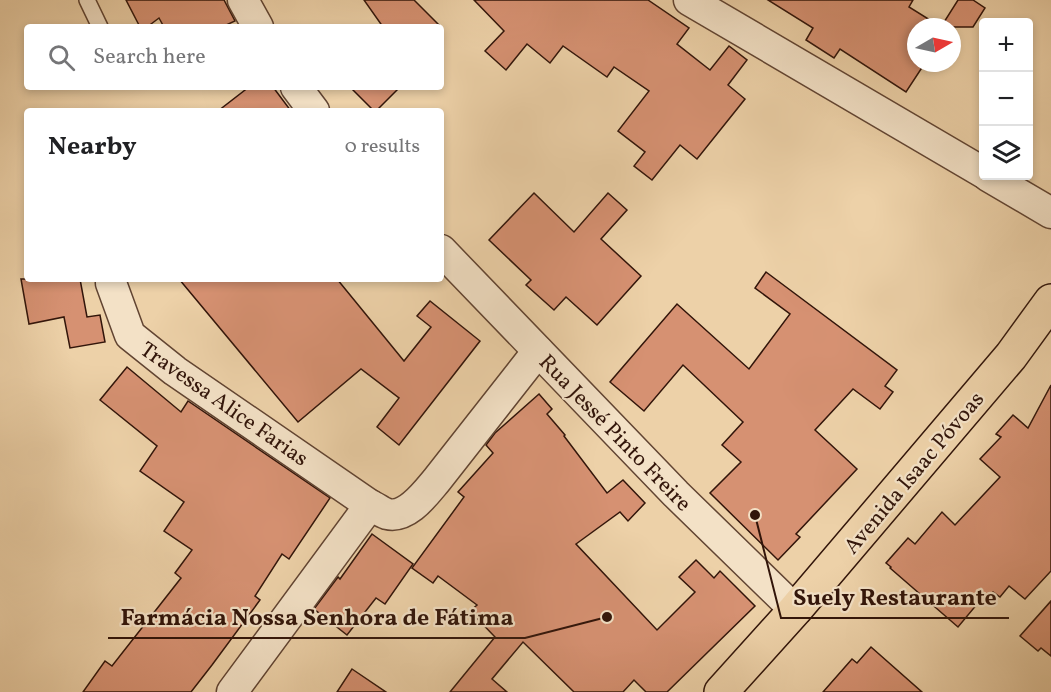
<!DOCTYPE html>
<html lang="en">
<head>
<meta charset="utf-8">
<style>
  body { margin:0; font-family:Vollkorn,serif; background:#f2f2f2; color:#202124 }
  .controls { position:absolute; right:18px; top:18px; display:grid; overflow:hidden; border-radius:6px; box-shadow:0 3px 9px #0003 }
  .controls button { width:54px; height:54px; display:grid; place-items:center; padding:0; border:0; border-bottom:2px solid #e0e0e0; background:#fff; color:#202124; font:30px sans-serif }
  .compass { position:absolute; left:907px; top:18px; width:54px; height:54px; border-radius:50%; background:#fff; box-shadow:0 3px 9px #0003; rotate:81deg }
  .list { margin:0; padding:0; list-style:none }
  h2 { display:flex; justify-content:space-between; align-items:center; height:78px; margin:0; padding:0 24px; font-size:26px }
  h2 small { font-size:20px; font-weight:400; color:#757577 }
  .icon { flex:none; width:33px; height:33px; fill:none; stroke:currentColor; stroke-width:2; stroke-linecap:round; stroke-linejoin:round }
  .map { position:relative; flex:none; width:1051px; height:692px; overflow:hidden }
  .search { position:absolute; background:#fff; box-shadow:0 3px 9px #0003; left:24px; top:24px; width:420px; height:66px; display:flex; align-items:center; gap:15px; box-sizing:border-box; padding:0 21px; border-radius:6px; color:#757577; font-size:22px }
  .panel { position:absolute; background:#fff; box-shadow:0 3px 9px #0003; left:24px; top:108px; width:420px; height:174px; border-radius:6px }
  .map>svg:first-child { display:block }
  .building { fill:#d69172; stroke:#32150a; stroke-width:1.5 }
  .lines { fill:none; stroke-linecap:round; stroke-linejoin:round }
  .lane-casing { stroke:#614432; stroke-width:18 }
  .street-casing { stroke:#614432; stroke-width:33 }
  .primary-casing { stroke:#32150a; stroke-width:36 }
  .lane { stroke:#f3e1c6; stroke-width:15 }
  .street { stroke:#f3e1c6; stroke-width:30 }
  .primary { stroke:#edd1a8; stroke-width:33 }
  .labels { text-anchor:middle; stroke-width:4.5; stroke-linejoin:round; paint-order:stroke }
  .street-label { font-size:22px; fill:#32150a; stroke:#f3e1c6 }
  .leader { fill:none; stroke:#32150a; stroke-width:2 }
  .callout-dot { fill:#32150a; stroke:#f3e1c6; stroke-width:2 }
  .callout-label { font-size:24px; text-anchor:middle; font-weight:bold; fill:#32150a; stroke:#f3e1c6; stroke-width:4.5; stroke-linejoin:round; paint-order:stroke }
</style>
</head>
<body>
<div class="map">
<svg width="1051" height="692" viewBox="0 0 1051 692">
  <rect width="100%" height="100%" fill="#edd1a8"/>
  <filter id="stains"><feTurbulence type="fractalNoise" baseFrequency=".00333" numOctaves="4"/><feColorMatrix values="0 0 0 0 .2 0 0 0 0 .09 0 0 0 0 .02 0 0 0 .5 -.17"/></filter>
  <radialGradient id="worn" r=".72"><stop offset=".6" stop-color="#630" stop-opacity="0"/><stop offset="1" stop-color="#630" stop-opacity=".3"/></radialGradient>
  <g class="building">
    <path d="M 126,0 L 224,0 L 235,21 L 222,27 L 164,27 L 159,18 L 147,27 L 140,27 Z"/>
    <path d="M 364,0 L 414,0 L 441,27 L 383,27 Z"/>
    <path d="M 474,0 L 648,0 L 689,28 L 677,44 L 710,70 L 729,46 L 747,60 L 728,85 L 745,99 L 697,159 L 680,145 L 652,180 L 634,166 L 645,152 L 618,131 L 649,91 L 614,67 L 607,77 L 563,46 L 550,63 L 527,44 L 506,70 L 485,51 L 504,31 Z"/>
    <path d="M 768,0 L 913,0 L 909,7 L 941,27 L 958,0 L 973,0 L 985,8 L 973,27 L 916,27 L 916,63 L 925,63 L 906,92 L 840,49 L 834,58 L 806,40 L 813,28 Z"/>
    <path d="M 249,87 L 273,87 L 291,111 L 218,111 Z"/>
    <path d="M 350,87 L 400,87 L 376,111 L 374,111 Z"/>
    <path d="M 534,193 L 574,232 L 608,193 L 627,210 L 601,239 L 641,276 L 597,325 L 566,297 L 554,310 L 526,285 L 531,280 L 489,240 Z"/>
    <path d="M 766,272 L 897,370 L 885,386 L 893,392 L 880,409 L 853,389 L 815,430 L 857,469 L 796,534 L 800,537 L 778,560 L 710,493 L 741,462 L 722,445 L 743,422 L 683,365 L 644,411 L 610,382 L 677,304 L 749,369 L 790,314 L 755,288 Z"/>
    <path d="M 21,279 L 80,279 L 87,317 L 100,315 L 105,342 L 70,348 L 64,317 L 29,324 Z"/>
    <path d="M 179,279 L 337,279 L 404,361 L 431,327 L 417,316 L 430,301 L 480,341 L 399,445 L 377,427 L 399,398 L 361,369 L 298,422 Z"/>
    <path d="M 127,367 L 181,412 L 188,401 L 330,498 L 289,559 L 282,554 L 255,596 L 260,600 L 212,665 L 191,692 L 83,692 L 105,661 L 112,666 L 181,578 L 175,573 L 192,550 L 164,531 L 184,502 L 140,471 L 157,446 L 100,400 Z"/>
    <path d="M 1051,385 L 1051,571 L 1025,599 L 1009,586 L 1000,597 L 993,592 L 986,600 L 983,597 L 958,627 L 890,568 L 891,567 L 886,563 L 908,538 L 915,544 L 942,512 L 955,525 L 1000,477 L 980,459 L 1001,437 L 996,434 L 1013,415 L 1028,428 Z"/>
    <path d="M 539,394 L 552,409 L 547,414 L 565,435 L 564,436 L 607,493 L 623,480 L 645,503 L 628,521 L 620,512 L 576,544 L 657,630 L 695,592 L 679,577 L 696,560 L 714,578 L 720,571 L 755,606 L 667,692 L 646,692 L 634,680 L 623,692 L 574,692 L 523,642 L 492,679 L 507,692 L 450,692 L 495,637 L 470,611 L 477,605 L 438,576 L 433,583 L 412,568 L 464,497 L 458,492 L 493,453 L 486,445 L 495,433 Z"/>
    <path d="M 372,534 L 413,564 L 385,604 L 376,598 L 347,635 L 314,609 L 338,577 L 340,579 Z"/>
    <path d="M 1051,601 L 1051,656 L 1041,648 L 1038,651 L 1020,636 Z"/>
    <path d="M 871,647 L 922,692 L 823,692 L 852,659 L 857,663 Z"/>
    <path d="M 352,669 L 386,692 L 337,692 Z"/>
  </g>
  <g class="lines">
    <g class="lane-casing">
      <path id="lane" d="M 87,0 L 100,27"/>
    </g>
    <g class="street-casing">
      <g id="street">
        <path d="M 243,0 L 258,27"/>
        <path d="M 689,0 L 984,173"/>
        <path d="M 296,87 L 314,111"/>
        <path d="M 988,176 L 1051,213"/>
        <path d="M 441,250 L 676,494 L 795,610"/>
        <path d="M 112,279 L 111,283 L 130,335 L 175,371 L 370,505 C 375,507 381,512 387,514 C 407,519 425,494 436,481 L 538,351"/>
        <path d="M 232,692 L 370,505"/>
      </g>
    </g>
    <g class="primary-casing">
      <path id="primary" d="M 721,692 L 795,610 L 1011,356 L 1051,301"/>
    </g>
    <use href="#lane" class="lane"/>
    <use href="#street" class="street"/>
    <use href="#primary" class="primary"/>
  </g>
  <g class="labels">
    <g class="street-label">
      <text transform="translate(225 403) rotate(35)" y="8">Travessa Alice Farias</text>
      <text transform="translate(616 432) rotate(46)" y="8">Rua Jessé Pinto Freire</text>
      <text transform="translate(913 472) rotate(-50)" y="8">Avenida Isaac Póvoas</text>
    </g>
  </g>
  <path class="leader" d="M755 515L781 618H1009M607 617L525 638H108"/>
  <g class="callout-dot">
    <circle cx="755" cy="515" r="6"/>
    <circle cx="607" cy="617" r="6"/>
  </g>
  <g class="callout-label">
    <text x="895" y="605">Suely Restaurante</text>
    <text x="317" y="625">Farmácia Nossa Senhora de Fátima</text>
  </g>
  <rect width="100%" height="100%" filter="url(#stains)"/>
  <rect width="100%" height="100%" fill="url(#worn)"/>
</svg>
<div class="controls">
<button>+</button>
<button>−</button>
<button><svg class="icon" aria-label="layers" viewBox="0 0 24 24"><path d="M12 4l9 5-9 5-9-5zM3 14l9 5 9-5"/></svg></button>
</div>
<svg class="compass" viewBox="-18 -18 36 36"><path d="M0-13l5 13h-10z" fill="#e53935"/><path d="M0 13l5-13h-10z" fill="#757577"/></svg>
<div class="search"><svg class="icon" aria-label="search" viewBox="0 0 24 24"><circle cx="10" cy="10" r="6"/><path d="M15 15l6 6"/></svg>Search here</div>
<section class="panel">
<h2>Nearby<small>0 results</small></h2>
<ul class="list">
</ul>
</section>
</div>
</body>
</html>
